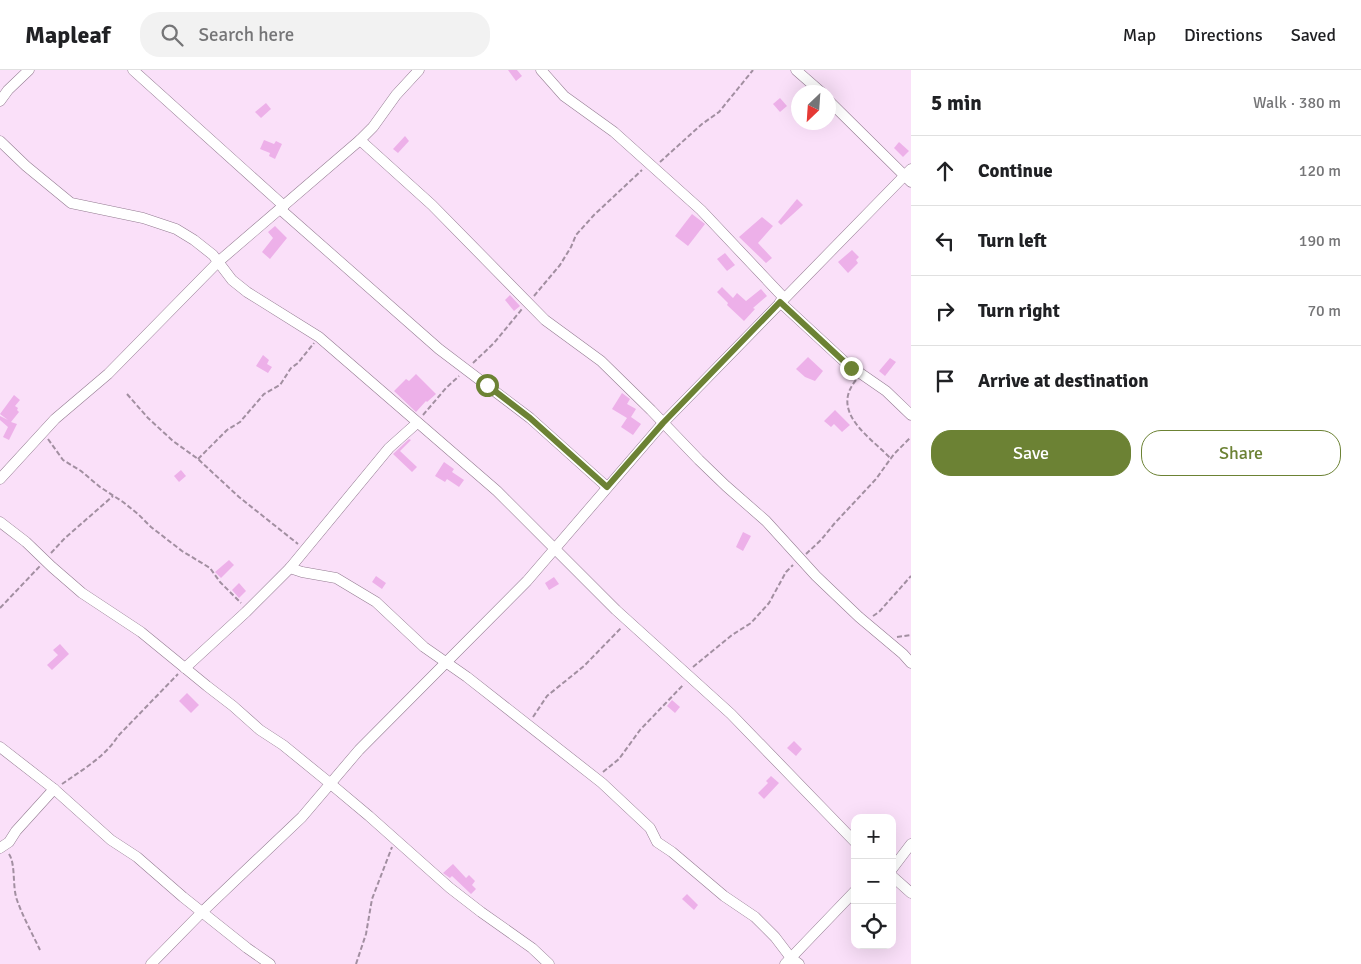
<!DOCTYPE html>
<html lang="en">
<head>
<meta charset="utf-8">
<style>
  body { margin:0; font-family:Signika,sans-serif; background:#f2f2f2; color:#202124 }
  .controls { position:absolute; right:15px; bottom:15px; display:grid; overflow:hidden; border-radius:10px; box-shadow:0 5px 20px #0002 }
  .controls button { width:45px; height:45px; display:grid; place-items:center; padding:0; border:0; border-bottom:1px solid #e0e0e0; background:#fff; color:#202124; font:25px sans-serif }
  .compass { position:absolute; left:791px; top:15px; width:45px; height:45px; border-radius:50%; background:#fff; box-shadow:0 5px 20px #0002; rotate:205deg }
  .stop { position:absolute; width:15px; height:15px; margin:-11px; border:4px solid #6c8234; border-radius:50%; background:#fff }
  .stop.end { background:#6c8234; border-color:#fff; box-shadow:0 1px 5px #0008 }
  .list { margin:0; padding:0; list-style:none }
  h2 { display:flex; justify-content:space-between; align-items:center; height:65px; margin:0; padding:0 20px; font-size:21px }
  h2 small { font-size:16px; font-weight:400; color:#757577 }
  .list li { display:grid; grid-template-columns:32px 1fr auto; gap:15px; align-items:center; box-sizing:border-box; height:70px; padding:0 20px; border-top:1px solid #e0e0e0 }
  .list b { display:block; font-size:19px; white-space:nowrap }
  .list em { font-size:16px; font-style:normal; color:#757577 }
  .actions { display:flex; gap:10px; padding:15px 20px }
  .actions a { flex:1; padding:11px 0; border:1px solid #6c8234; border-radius:20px; text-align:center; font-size:18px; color:#6c8234 }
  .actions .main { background:#6c8234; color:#fff }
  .icon { flex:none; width:28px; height:28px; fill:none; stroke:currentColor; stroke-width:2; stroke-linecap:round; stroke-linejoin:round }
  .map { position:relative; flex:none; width:911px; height:894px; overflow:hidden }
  header { display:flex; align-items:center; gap:30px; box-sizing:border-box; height:70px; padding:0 25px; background:#fff; border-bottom:1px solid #e0e0e0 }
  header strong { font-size:24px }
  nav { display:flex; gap:28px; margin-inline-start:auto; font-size:18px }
  .search { width:350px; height:45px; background:#f2f2f2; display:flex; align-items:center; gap:12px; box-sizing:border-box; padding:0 18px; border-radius:20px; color:#757577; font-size:19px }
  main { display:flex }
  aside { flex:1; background:#fff }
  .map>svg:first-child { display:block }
  .building { fill:#edb0e9 }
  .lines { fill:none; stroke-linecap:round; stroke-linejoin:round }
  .street-casing { stroke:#937b91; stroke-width:11 }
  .path { stroke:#a28fa1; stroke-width:2; stroke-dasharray:5 2.5; stroke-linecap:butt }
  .street { stroke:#fff; stroke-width:10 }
  .route { stroke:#6c8234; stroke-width:6 }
</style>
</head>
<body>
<header>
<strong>Mapleaf</strong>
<div class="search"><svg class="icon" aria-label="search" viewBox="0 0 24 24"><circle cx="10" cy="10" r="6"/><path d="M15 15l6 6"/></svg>Search here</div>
<nav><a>Map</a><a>Directions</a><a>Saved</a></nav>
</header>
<main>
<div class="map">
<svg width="911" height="894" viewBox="0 0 911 894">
  <rect width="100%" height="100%" fill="#fae0f9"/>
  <g class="building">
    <path d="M 508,0 L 517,0 L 522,6 L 516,11 Z"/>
    <path d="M 780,28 L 787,36 L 780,42 L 773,34 Z"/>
    <path d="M 266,33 L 271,39 L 261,48 L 255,42 Z"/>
    <path d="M 405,66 L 409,71 L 398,83 L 393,79 Z"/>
    <path d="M 264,70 L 274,74 L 276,71 L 282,74 L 275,89 L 269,86 L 270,83 L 260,79 Z"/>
    <path d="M 899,72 L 909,81 L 903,87 L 894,78 Z"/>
    <path d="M 797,129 L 803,135 L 781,155 L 778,152 Z"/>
    <path d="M 692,144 L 705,154 L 688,176 L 675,166 Z"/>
    <path d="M 762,147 L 773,156 L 758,173 L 772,188 L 766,193 L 739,167 Z"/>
    <path d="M 275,156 L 287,168 L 270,189 L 262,182 L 273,168 L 268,162 Z"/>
    <path d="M 852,180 L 859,187 L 856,190 L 858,193 L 848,203 L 838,192 Z"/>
    <path d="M 725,183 L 735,195 L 727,201 L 717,189 Z"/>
    <path d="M 722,217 L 733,228 L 737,223 L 746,231 L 761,219 L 767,226 L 753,238 L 755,239 L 744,251 L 727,235 L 728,233 L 717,222 Z"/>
    <path d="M 510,225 L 520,236 L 514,241 L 505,230 Z"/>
    <path d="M 263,285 L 269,290 L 267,294 L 272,297 L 268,303 L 256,296 Z"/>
    <path d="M 808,287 L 823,301 L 815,311 L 805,307 L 796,299 Z"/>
    <path d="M 890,288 L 896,292 L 885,306 L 879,301 Z"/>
    <path d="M 416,304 L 436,324 L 427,332 L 426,331 L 416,342 L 394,321 L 406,309 L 409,311 Z"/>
    <path d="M 622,323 L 630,329 L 627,334 L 636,339 L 631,347 L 641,354 L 633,365 L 621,357 L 627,348 L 612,339 Z"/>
    <path d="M 14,325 L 20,330 L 15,336 L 18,338 L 17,340 L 19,342 L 11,352 L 17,354 L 9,370 L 3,367 L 8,357 L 0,350 L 0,346 L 8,350 L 0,344 Z"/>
    <path d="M 835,340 L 850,355 L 842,362 L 834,354 L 831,357 L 824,351 Z"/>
    <path d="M 409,369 L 411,370 L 400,381 L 417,397 L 412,402 L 393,384 Z"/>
    <path d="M 444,392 L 454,399 L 452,402 L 464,410 L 459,417 L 447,409 L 445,412 L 435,406 Z"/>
    <path d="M 181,400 L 186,406 L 179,412 L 174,406 Z"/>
    <path d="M 743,462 L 751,466 L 743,481 L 736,477 Z"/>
    <path d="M 229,490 L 234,495 L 221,508 L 215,502 Z"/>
    <path d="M 376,506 L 386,513 L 382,519 L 372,512 Z"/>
    <path d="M 554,507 L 559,514 L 549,520 L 545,513 Z"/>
    <path d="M 239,513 L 246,521 L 239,528 L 232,520 Z"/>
    <path d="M 60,574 L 69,584 L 52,600 L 47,595 L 58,585 L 53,580 Z"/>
    <path d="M 187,623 L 199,635 L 191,643 L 179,631 Z"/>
    <path d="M 672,630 L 680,637 L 675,643 L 667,636 Z"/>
    <path d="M 794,671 L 802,679 L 796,686 L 787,678 Z"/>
    <path d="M 771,706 L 779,713 L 764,729 L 758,723 L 768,713 L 766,711 Z"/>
    <path d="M 453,794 L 466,808 L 469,805 L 475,811 L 472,815 L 476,819 L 471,824 L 452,806 L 450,808 L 443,803 Z"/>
    <path d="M 687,824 L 698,835 L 694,840 L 682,829 Z"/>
  </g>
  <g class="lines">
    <g class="street-casing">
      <g id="street">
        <path d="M 133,0 L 284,136"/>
        <path d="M 541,0 L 564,26 L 614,62 L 701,140 L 784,228"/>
        <path d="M 796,0 L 821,22"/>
        <path d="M 828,30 L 911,112"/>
        <path d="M 0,31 L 8,20 L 29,0"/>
        <path d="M 360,70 L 432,135 L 545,250 L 601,291 L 651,340 L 699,390 L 726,416 L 766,451 L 816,506 L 859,547 L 903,584 L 911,593"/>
        <path d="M 0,71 L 26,96 L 71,133 L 143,148 L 176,159 L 194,170 L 213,185 L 232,210 L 247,222 L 319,267 L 497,421 L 616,540 L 731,644 L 855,772"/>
        <path d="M 280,139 L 439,279 L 530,348 L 607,417"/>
        <path d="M 780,232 L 847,294 L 886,321 L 911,345"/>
        <path d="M 0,409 L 55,349 L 108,304 L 218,192 L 360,70 L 373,57 L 396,25 L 419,0"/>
        <path d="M 0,452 L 26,472 L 52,497 L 82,523 L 141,562 L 207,616 L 233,636 L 260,660 L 283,675 L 326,710 L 369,746 L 450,818 L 481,842 L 532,878 L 549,894"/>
        <path d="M 290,498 L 302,502 L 336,508 L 376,532 L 424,577 L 467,607 L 602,713 L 650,758 L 657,772 L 672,782 L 724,826 L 755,847 L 775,867 L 791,888 L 799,894"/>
        <path d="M 185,598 L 246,542 L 290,498 L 389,378 L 417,353"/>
        <path d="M 0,677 L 54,719 L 111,770 L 137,787 L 183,827 L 247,878 L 270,894"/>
        <path d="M 0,778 L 9,772 L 16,761 L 54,719"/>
        <path d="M 892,799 L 911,774"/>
        <path d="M 892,806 L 911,823"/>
        <path d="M 151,894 L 202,842 L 302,747 L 359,680 L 527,511 L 663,353 L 911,99"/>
        <path d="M 785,894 L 855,821"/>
      </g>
    </g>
    <g class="path">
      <path d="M 660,92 L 702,54 L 719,42 L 753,0"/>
      <path d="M 534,226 L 560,195 L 571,177 L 576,165 L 594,145 L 642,100"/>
      <path d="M 473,293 L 494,273 L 522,239"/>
      <path d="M 856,310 C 829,343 872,368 891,389"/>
      <path d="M 127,324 L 148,348 L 173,371 L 198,389 L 239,427 L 298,474"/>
      <path d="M 423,345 L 446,318 L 459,306"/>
      <path d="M 48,369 L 63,390 L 81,401 L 100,417 L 123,432 L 138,444 L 151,457 L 182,481 L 210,498 L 220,512 L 241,533"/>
      <path d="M 198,389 L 227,360 L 240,352 L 264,324 L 280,315 L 291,298 L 298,293 L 314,273"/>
      <path d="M 51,483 L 65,468 L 113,426"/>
      <path d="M 806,484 L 821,470 L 834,454 L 876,409 L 894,384 L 911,367"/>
      <path d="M 0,538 L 40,496"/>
      <path d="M 873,546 L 879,542 L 911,506"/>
      <path d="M 897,567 L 911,565"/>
      <path d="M 693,597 L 732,565 L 751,553 L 769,533 L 786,502 L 793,495"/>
      <path d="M 533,647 L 547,626 L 584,596 L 622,557"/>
      <path d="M 603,702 L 619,689 L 640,660 L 684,614"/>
      <path d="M 62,714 C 82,700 105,687 118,666 L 178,604"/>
      <path d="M 9,784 C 16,795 12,816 17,830 C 23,847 32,863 40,880"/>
      <path d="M 356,894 L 366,864 L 372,829 L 392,777"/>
    </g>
    <use href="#street" class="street"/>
  </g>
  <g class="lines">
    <path class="route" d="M 487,315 L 530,348 L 607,417 L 663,353 L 780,232 L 851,298"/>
  </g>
</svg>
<div class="controls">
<button>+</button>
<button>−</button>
<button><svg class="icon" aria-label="locate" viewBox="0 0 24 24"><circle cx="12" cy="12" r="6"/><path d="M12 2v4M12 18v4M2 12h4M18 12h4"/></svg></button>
</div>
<svg class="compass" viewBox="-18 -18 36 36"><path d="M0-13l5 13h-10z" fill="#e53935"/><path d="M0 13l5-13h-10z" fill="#757577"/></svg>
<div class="stop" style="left:487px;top:315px"></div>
<div class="stop end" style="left:851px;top:298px"></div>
</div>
<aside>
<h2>5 min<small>Walk · 380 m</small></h2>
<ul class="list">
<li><svg class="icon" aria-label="ahead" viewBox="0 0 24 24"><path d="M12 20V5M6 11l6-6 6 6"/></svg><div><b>Continue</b></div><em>120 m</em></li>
<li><svg class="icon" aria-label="left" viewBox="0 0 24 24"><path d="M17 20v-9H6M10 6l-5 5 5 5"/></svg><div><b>Turn left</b></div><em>190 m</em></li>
<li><svg class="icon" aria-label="right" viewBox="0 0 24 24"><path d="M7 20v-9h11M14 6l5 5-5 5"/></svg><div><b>Turn right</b></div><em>70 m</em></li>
<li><svg class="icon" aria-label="arrive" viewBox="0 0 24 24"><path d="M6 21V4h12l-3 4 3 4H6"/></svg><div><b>Arrive at destination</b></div></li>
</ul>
<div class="actions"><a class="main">Save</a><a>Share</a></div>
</aside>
</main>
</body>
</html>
